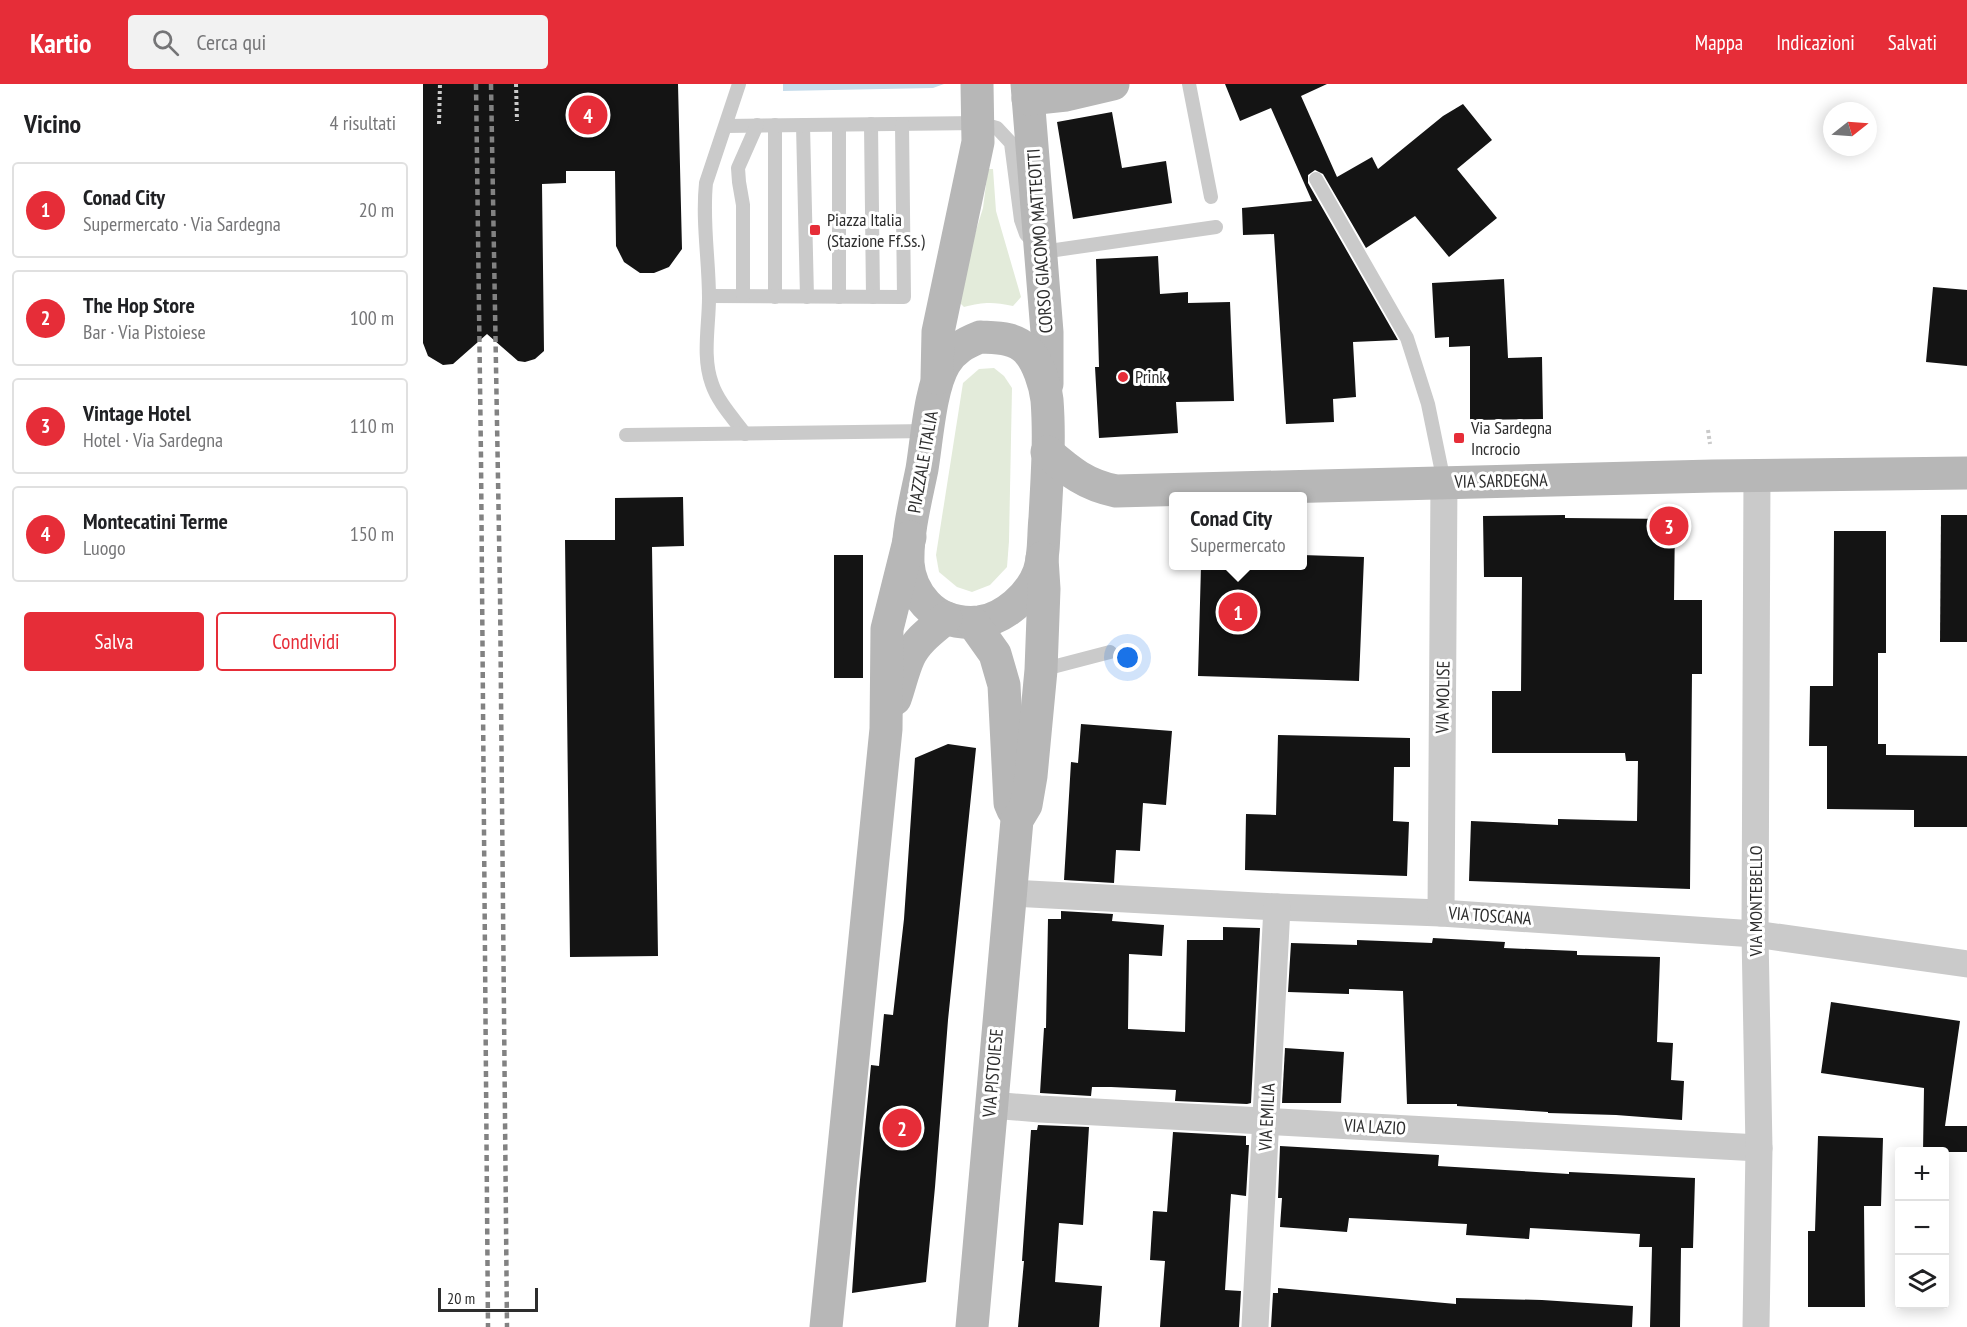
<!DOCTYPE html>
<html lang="it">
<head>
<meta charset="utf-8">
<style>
  body { margin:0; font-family:"PT Sans Narrow",sans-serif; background:#f2f2f2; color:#202124 }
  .controls { position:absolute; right:18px; bottom:18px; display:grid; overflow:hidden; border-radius:6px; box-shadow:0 3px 15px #0003 }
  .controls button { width:54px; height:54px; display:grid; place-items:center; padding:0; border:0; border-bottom:2px solid #e0e0e0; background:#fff; color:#202124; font:30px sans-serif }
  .compass { position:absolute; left:1403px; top:18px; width:54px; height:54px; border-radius:50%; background:#fff; box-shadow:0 3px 15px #0003; rotate:73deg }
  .scale { position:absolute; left:18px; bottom:15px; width:100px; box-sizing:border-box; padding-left:6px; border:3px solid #2d2d2d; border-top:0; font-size:16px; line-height:21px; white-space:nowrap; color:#2d2d2d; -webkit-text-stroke:4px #fff; paint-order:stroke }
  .you { position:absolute; left:708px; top:574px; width:21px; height:21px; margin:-15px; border:4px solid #fff; border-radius:50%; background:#1a73e8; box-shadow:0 0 0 9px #1a73e833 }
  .badge { display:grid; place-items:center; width:39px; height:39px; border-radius:50%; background:#e62d38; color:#fff; font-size:20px; font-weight:700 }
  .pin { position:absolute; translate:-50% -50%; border:3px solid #fff; box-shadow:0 2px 6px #0006 }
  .popup { position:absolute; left:749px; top:408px; width:138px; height:78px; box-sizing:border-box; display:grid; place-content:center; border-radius:6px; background:#fff; filter:drop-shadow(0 2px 4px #0005); font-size:20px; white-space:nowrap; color:#757577 }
  .popup b { font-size:22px; color:#202124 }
  .popup::after { content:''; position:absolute; left:50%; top:100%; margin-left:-12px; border:12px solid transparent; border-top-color:#fff }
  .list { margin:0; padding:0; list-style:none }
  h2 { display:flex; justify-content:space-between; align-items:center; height:78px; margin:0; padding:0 24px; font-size:26px }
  h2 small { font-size:20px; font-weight:400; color:#757577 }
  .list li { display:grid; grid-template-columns:39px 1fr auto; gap:18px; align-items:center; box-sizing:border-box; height:96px; margin:0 12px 12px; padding:0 12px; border:2px solid #e0e0e0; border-radius:6px }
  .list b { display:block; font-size:22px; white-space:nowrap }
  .list p { margin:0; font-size:20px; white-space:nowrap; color:#757577 }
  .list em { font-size:20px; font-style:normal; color:#757577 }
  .actions { display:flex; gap:12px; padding:18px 24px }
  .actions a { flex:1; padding:14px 0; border:2px solid #e62d38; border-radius:6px; text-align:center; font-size:21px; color:#e62d38 }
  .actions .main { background:#e62d38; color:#fff }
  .icon { flex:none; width:33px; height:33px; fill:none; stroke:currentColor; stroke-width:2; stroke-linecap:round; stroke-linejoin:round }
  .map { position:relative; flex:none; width:1547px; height:1243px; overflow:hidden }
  header { display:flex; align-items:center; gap:36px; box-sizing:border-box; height:84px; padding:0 30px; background:#e62d38; color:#fff }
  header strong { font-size:28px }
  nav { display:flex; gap:33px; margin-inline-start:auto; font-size:21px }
  .search { width:420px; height:54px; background:#f2f2f2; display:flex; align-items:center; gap:15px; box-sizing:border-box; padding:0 21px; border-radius:6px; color:#757577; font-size:22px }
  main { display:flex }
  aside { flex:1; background:#fff }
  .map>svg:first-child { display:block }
  .green { fill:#e3ebda }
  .water { fill:#c6dceb }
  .building { fill:#141414 }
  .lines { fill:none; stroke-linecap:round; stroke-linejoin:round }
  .path { stroke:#cacaca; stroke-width:4; stroke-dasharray:3 3; stroke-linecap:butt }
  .lane { stroke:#cacaca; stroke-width:14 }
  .street { stroke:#cacaca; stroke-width:27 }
  .secondary { stroke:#b7b7b7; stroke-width:33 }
  .rail { stroke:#828282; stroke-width:4.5; stroke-dasharray:6 4.5; stroke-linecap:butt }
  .poi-dot { fill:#e62d38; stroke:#fff; stroke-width:2 }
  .labels { text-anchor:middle; stroke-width:6; stroke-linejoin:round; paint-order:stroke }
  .poi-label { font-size:18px; fill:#2d2d2d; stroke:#fff; text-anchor:start }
  .street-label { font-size:18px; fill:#2d2d2d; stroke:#fff }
</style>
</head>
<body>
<header>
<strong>Kartio</strong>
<div class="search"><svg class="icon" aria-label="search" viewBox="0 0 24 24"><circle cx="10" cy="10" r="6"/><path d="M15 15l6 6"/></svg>Cerca qui</div>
<nav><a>Mappa</a><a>Indicazioni</a><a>Salvati</a></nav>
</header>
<main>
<aside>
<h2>Vicino<small>4 risultati</small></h2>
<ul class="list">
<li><span class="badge">1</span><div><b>Conad City</b><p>Supermercato · Via Sardegna</p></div><em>20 m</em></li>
<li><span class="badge">2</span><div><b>The Hop Store</b><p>Bar · Via Pistoiese</p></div><em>100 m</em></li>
<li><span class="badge">3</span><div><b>Vintage Hotel</b><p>Hotel · Via Sardegna</p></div><em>110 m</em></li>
<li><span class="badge">4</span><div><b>Montecatini Terme</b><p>Luogo</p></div><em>150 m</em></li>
</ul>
<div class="actions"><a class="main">Salva</a><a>Condividi</a></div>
</aside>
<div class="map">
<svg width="1547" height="1243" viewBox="0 0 1547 1243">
  <rect width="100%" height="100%" fill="#fff"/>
  <g class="green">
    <path d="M 568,85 L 573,85 L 576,127 L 601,213 L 593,222 C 573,218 564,218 544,223 L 535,214 L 563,124 Z"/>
    <path d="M 574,284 L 584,292 L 592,304 L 589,457 L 587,483 L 570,501 L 552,508 L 537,503 L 519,488 L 516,471 L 543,299 L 559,285 Z"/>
  </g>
  <path class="water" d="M 363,0 L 524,0 L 513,4 L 363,7 Z"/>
  <g class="building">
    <path d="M 3,0 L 258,0 L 262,165 L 249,183 L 234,189 L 220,189 L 204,178 L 196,162 L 195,87 L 146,87 L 146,99 L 122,100 L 124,267 L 115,275 L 105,278 L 98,277 L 67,250 L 33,280 L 23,281 L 8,272 L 3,259 Z"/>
    <path d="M 805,0 L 907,0 L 881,12 L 917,93 L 952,73 L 958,85 L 1023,32 L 1043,20 L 1072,56 L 1037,85 L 1077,134 L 1029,173 L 995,132 L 946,164 L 903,90 L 895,86 L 888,91 L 888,99 L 978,256 L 933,258 L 936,313 L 913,315 L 914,338 L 866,340 L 854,150 L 823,151 L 822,124 L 892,117 L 851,24 L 820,37 Z"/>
    <path d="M 692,28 L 702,84 L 746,77 L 752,119 L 653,135 L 637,38 Z"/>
    <path d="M 738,172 L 740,210 L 768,208 L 768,219 L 810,218 L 814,317 L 756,318 L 758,349 L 679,354 L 675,283 L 679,283 L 676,175 Z"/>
    <path d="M 1084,195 L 1088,274 L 1122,273 L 1123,335 L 1050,336 L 1050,262 L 1029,263 L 1029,253 L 1015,254 L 1012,199 Z"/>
    <path d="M 1513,203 L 1547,206 L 1547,282 L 1506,278 Z"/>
    <path d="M 263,413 L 264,462 L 232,463 L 238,872 L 150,873 L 145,456 L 195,456 L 195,414 Z"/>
    <path d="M 1145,431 L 1145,434 L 1255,435 L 1254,516 L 1282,516 L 1282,590 L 1272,590 L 1270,805 L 1049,797 L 1051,737 L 1138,741 L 1138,735 L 1217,737 L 1218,677 L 1206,677 L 1205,669 L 1072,669 L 1072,607 L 1101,607 L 1102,493 L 1064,493 L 1063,432 Z"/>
    <path d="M 1521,431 L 1547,431 L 1547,558 L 1520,558 Z"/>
    <path d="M 1414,447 L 1466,447 L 1466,569 L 1458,569 L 1458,660 L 1466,660 L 1466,671 L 1547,672 L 1547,743 L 1494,743 L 1494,726 L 1407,725 L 1407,662 L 1389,662 L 1390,602 L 1413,602 Z"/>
    <rect x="414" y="471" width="29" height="123"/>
    <path d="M 882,471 L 944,473 L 939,597 L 778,592 L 781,482 L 882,482 Z"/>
    <path d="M 661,640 L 752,647 L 746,721 L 723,719 L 720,767 L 696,766 L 694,799 L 644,796 L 651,678 L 658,679 Z"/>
    <path d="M 858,651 L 990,654 L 990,683 L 974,683 L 973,737 L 989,738 L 987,792 L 825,786 L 826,730 L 856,731 Z"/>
    <path d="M 528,660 L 556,664 L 528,936 L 515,1103 L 506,1198 L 432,1209 L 439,1106 L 451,981 L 459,982 L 464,930 L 473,931 L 484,835 L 495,674 Z"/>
    <path d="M 641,827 L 693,830 L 692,837 L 744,841 L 742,872 L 709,870 L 708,945 L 765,948 L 767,856 L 803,856 L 803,843 L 840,844 L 831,1019 L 827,1020 L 755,1017 L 756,1006 L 691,1003 L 672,1003 L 671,1012 L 620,1009 L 624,944 L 626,944 L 628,835 L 641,835 Z"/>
    <path d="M 1013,854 L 1085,858 L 1084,864 L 1157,867 L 1157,871 L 1240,873 L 1237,958 L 1253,959 L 1251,996 L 1264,997 L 1262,1036 L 1196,1031 L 1128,1029 L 1128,1028 L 1037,1022 L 1037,1020 L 987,1020 L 983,907 L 929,905 L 929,910 L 868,908 L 871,859 L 937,861 L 937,856 L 1012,859 Z"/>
    <path d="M 1411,918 L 1540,937 L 1525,1042 L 1547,1042 L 1547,1068 L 1503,1068 L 1504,1004 L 1401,989 Z"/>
    <path d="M 865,964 L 924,968 L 921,1019 L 862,1019 Z"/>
    <path d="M 618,1041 L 669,1043 L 663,1141 L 639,1139 L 635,1198 L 682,1202 L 679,1243 L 598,1243 L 604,1177 L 602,1177 L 611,1046 L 617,1046 Z"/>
    <path d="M 753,1048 L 826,1052 L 826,1061 L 829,1061 L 826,1112 L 811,1110 L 805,1206 L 821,1207 L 819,1243 L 740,1243 L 745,1177 L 730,1176 L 733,1127 L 747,1128 Z"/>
    <path d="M 1398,1052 L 1463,1054 L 1461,1122 L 1444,1122 L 1445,1223 L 1388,1223 L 1388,1147 L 1395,1147 Z"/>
    <path d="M 860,1062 L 1019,1071 L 1018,1082 L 1149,1090 L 1149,1088 L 1275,1094 L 1273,1164 L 1261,1164 L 1260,1243 L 1230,1243 L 1232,1163 L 1219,1163 L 1220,1150 L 1110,1144 L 1109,1155 L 1046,1151 L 1047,1140 L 929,1134 L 927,1148 L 860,1143 L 862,1114 L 858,1114 Z"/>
    <path d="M 858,1204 L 1036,1220 L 1036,1214 L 1122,1216 L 1213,1222 L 1212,1243 L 851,1243 L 853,1209 L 858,1209 Z"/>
  </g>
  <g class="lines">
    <g class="path">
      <path d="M 96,0 L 97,37"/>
      <path d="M 19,40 L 20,0"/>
      <path d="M 1288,346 L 1290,360"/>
    </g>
    <g class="lane">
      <path d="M 319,0 L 286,99 C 282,138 289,175 289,214 C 289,242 282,273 292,300 C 298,318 314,335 325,350"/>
      <path d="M 769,0 L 791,113"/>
      <path d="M 451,40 L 453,213"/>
      <path d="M 355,41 L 355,213"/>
      <path d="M 383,41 L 387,213"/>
      <path d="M 419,41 L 419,213"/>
      <path d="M 306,42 L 559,39 L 577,44 L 591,59 L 601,136 L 606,150 L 622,168 L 796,143"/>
      <path d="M 896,95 L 987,254 L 1008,320 L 1024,398"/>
      <path d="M 289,212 L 484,213 L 482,40"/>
      <path d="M 323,212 L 323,121 L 319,98 L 318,84 L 337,41"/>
      <path d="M 206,351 L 508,347"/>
      <path d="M 621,586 L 690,568"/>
    </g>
    <g class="street">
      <path d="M 590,809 L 857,823 L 1021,829 L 1335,850 L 1547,880"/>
      <path d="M 1021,829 L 1024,398"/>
      <path d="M 571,1021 L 620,1025 L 1339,1064"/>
      <path d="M 835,1243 L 857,823"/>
      <path d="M 1336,1243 L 1339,1064 L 1335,850 L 1337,391"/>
    </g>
    <g class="secondary">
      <path d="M 607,0 L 627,248 L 627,300"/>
      <path d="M 608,15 L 646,11 L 693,0"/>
      <path d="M 560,253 C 577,254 594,253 607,266 C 618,278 625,300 627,316 C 630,355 627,395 625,434 C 623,451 625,471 619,488 C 611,511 584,535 559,538 C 538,540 520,535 506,520 C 496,509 489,494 488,479 C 487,448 496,415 502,385 C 507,355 510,304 525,279 C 534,265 545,259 560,253 Z"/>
      <path d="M 517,294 L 518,248 L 558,58 L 557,0"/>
      <path d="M 627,368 C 650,388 666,401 696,407 L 1293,392 L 1547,389"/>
      <path d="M 553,539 L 575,570 L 584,601 L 590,719 L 593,726"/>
      <path d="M 475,615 C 480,601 483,586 489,573 C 497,556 513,545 526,534"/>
      <path d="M 406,1243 L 466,645 L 467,545 L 490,453"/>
      <path d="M 552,1243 L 597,736 L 606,721 L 611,692 L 621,586 L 624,505 L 622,474"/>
    </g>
    <g class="rail">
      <path d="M 56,0 L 61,374 L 68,1243"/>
      <path d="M 71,0 L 80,507 L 87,1243"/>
    </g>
  </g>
  <g class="poi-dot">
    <rect x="389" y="140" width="12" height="12" rx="3"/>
    <circle cx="703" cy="293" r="6"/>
    <rect x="1033" y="348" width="12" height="12" rx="3"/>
  </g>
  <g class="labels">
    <g class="poi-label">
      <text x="407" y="142">Piazza Italia<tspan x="407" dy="21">(Stazione Ff.Ss.)</tspan></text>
      <text x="715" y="299">Prink</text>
      <text x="1051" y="350">Via Sardegna<tspan x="1051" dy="21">Incrocio</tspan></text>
    </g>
    <g class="street-label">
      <text transform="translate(620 157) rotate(-94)" y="6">CORSO GIACOMO MATTEOTTI</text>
      <text transform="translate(503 378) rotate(-80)" y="6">PIAZZALE ITALIA</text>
      <text transform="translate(1081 397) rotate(-1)" y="6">VIA SARDEGNA</text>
      <text transform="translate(1023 613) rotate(-89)" y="6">VIA MOLISE</text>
      <text transform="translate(1336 817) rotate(-90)" y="6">VIA MONTEBELLO</text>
      <text transform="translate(1070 832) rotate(4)" y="6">VIA TOSCANA</text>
      <text transform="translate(573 989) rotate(-85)" y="6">VIA PISTOIESE</text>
      <text transform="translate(847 1033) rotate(-87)" y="6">VIA EMILIA</text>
      <text transform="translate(955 1043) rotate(3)" y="6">VIA LAZIO</text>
    </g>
  </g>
</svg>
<div class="controls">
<button>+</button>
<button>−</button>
<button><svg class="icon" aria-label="layers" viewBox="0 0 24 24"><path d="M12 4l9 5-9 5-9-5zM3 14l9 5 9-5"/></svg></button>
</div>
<svg class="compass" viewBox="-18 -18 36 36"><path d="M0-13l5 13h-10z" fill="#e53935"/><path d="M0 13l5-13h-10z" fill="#757577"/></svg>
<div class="scale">20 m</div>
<div class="you"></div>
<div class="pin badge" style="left:818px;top:528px">1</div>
<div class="popup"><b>Conad City</b>Supermercato</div>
<div class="pin badge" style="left:482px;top:1044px">2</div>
<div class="pin badge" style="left:1249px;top:442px">3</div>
<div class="pin badge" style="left:168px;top:31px">4</div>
</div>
</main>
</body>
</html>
